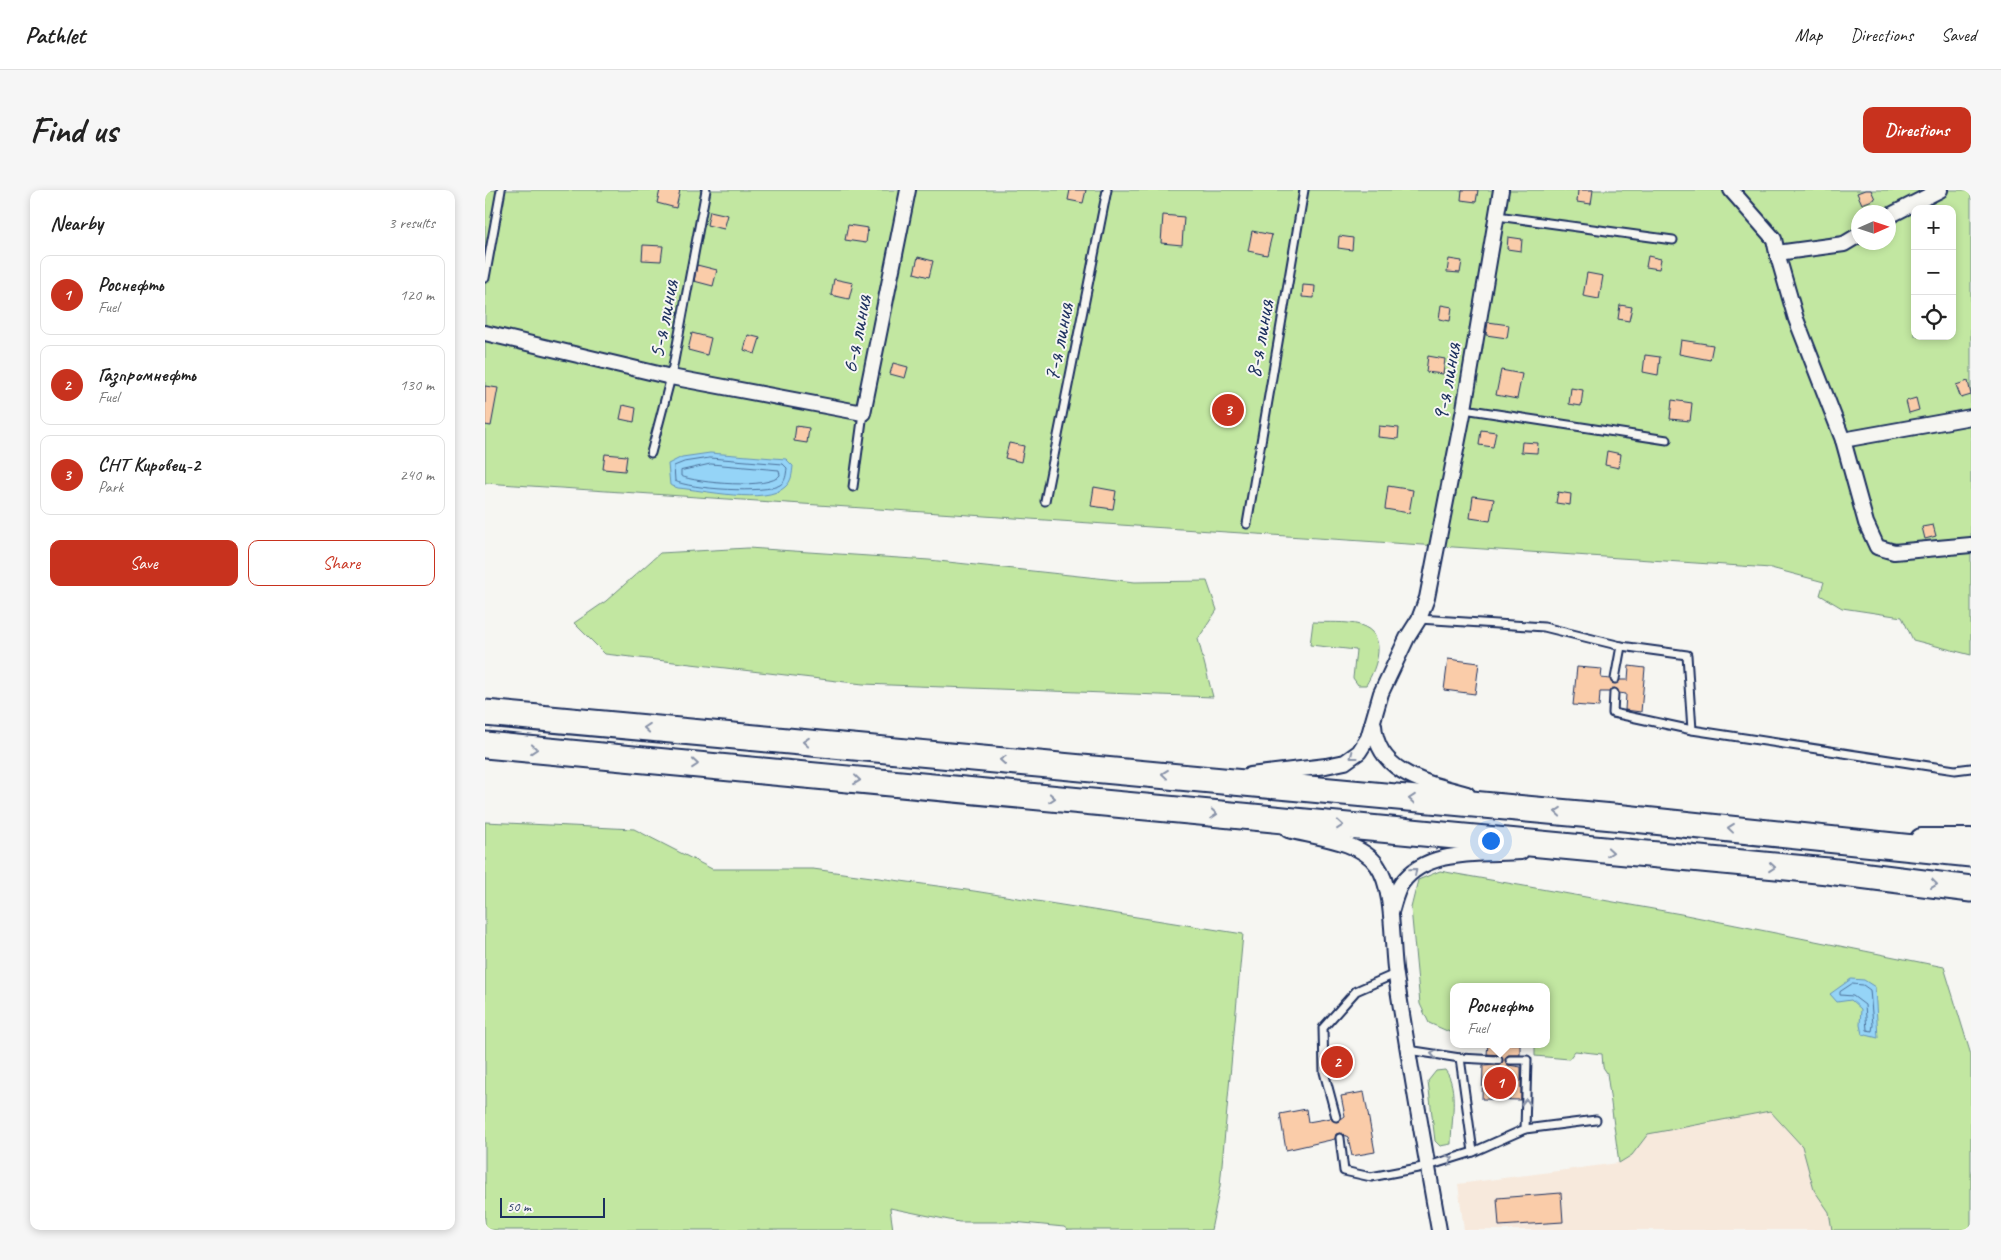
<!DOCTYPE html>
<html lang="en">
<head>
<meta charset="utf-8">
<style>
  body { margin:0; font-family:Caveat,sans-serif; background:#f6f6f6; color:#222 }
  .controls { position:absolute; right:15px; top:15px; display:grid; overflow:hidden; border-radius:10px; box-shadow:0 2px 8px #0003 }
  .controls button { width:45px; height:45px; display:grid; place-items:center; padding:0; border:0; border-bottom:1px solid #e0e0e0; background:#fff; color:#222; font:25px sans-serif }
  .compass { position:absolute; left:1366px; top:15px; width:45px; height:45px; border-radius:50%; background:#fff; box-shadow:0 2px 8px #0003; rotate:87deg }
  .scale { position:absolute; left:15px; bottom:12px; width:105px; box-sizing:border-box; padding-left:5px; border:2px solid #1b2f5e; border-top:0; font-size:14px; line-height:18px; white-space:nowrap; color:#1b2f5e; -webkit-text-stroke:4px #f6f6f2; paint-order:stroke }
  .you { position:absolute; left:1005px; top:650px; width:18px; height:18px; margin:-12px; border:4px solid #fff; border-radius:50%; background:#1a73e8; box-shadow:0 0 0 8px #1a73e833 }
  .badge { display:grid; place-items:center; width:32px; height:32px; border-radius:50%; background:#c8321e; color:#fff; font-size:16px; font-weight:700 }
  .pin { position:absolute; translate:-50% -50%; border:2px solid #fff; box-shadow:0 1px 5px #0006 }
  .popup { position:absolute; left:965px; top:793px; width:100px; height:65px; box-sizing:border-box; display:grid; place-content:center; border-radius:10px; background:#fff; filter:drop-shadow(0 1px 4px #0005); font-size:16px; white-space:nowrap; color:#767676 }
  .popup b { font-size:19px; color:#222 }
  .popup::after { content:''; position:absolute; left:50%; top:100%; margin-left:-10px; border:10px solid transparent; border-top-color:#fff }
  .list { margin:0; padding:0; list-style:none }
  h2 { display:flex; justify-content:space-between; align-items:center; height:65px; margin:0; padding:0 20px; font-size:21px }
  h2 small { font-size:16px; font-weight:400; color:#767676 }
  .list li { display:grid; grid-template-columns:32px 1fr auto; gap:15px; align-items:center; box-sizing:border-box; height:80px; margin:0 10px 10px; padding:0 10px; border:1px solid #e0e0e0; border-radius:10px }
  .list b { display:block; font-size:19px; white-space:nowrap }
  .list p { margin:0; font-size:16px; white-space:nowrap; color:#767676 }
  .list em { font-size:16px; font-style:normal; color:#767676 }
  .actions { display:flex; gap:10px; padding:15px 20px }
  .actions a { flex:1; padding:11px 0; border:1px solid #c8321e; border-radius:10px; text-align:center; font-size:18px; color:#c8321e }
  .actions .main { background:#c8321e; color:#fff }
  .icon { flex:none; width:28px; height:28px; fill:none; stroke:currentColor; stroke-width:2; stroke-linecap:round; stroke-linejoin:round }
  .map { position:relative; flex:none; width:1486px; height:1040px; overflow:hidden; border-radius:10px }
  header { display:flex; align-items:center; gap:30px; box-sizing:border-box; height:70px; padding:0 25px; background:#fff; border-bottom:1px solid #e0e0e0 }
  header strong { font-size:24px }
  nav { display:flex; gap:28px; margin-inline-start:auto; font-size:18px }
  .intro { display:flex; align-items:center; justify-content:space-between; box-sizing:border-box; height:120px; padding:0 30px }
  h1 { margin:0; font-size:35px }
  .button { padding:12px 22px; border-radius:10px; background:#c8321e; color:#fff; font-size:18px; font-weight:700 }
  main { display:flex; gap:30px; padding:0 30px }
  aside { flex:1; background:#fff; border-radius:10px; box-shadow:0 2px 8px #0003 }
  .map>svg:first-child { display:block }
  .built { fill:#f7e9dc }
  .green { fill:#c2e7a1; stroke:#6e8b80; fill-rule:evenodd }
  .water { fill:#95d4f7; stroke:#6492ba }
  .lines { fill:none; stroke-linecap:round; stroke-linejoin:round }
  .shore { stroke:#4c719b; stroke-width:1 }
  .building { fill:#facca9; stroke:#1b2f5e }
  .lane-casing { stroke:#1b2f5e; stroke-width:11 }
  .street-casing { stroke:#1b2f5e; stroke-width:18 }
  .secondary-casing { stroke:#1b2f5e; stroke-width:24 }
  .highway-casing { stroke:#1b2f5e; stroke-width:29 }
  .lane { stroke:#f6f6f2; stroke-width:7 }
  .street { stroke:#f6f6f2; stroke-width:14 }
  .secondary { stroke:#f6f6f2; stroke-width:20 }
  .highway { stroke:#f6f6f2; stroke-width:25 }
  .oneway { stroke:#8892a8 }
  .labels { text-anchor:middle; stroke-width:4; stroke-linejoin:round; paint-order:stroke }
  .street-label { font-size:24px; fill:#1b2f5e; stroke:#f6f6f2 }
</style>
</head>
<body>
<header>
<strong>Pathlet</strong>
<nav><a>Map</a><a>Directions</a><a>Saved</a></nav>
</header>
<div class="intro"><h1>Find us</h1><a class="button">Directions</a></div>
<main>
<aside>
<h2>Nearby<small>3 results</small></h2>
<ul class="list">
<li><span class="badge">1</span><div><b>Роснефть</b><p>Fuel</p></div><em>120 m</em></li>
<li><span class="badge">2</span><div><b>Газпромнефть</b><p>Fuel</p></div><em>130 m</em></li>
<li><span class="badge">3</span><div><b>СНТ Кировец-2</b><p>Park</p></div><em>240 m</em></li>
</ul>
<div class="actions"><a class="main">Save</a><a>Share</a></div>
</aside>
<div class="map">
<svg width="1486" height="1040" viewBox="0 0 1486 1040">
  <rect width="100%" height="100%" fill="#f6f6f2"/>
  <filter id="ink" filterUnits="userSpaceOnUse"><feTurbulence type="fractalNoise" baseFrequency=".02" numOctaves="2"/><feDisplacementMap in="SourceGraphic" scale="10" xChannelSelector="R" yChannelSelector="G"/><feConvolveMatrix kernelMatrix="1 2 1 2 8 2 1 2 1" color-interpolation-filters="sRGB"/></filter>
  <g filter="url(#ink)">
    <path class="built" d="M 1285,921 L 1317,956 L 1329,1000 L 1344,1022 L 1347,1040 L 979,1040 L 973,994 L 1133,973 L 1147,965 L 1163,944 Z"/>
    <g class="green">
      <path d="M 0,0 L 1486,0 L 1486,465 L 1428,450 L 1417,427 L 1357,418 L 1335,405 L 1339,392 L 1286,378 L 0,293 ZM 1430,19 L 1467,19 L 1467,146 L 1430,146 ZM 1374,22 L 1404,22 L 1404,52 L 1374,52 Z"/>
      <path d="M 263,358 L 444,370 L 650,392 L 722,391 L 732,420 L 713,449 L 728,507 L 378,494 L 120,464 L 89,433 L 121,411 L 175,363 Z"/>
      <path d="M 828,432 C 842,433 861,431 875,435 C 904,444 892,477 881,495 L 873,495 L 868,488 L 871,460 L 825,455 Z"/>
      <path d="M 0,632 L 149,639 L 227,679 L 328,679 L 489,701 L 758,744 L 735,996 L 726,1040 L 583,1040 L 579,1037 L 528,1032 L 474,1032 L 405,1018 L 408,1040 L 0,1040 Z"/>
      <path d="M 955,681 L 1196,724 L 1459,777 L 1486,865 L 1486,1040 L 1347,1040 L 1344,1022 L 1329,1000 L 1317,956 L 1285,921 L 1163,944 L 1147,965 L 1134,973 L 1122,883 L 1118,877 L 1117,864 L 1090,861 L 1084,869 L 1050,866 L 1050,854 L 1061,854 L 1061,797 L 969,797 L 969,844 L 944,833 L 935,814 L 926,718 L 933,690 Z"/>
      <path d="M 960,880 C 974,897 966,933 966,954 L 955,956 L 950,951 L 943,891 L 951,881 Z"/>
    </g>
    <g class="water">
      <path d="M 225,263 L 301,269 L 308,276 C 307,284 307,291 300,297 C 281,315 218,300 193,298 L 185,295 L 183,274 L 197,267 Z"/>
      <path d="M 1366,789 L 1379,790 L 1390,797 L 1393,848 L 1377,844 L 1375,835 L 1376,819 L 1366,810 L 1352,812 L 1345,804 Z"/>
    </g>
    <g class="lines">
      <g class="shore">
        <path d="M 225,268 L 298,274 L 302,278 C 301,285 301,291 295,295 C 281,304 204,299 190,291 L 189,276 L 199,272 Z"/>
        <path d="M 226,274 L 294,280 L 295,285 C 286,300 210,293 196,286 L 196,281 Z"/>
        <path d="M 1367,794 L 1378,795 L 1385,800 L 1388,835 L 1387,841 L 1382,840 L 1380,815 L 1368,806 L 1355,805 L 1355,802 Z"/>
      </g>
    </g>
    <g class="building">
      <path d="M 175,0 L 195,0 L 191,18 L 172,13 Z"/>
      <path d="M 585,0 L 601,0 L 598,13 L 583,10 Z"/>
      <path d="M 977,0 L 993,0 L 991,12 L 976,10 Z"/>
      <path d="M 1093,0 L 1108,0 L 1106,14 L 1092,12 Z"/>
      <path d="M 1380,0 L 1386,0 L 1390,9 L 1377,14 L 1372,3 Z"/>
      <path d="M 225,21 L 243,25 L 239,39 L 222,35 Z"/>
      <path d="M 678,25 L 699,27 L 697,55 L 676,53 Z"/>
      <path d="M 363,35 L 383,38 L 381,53 L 360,50 Z"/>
      <path d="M 767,41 L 787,45 L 782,65 L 763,61 Z"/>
      <path d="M 854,46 L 868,48 L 867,60 L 853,58 Z"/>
      <path d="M 1023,47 L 1037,49 L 1036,61 L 1022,59 Z"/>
      <path d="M 158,55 L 178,56 L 176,71 L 157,70 Z"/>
      <path d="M 1163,66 L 1176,69 L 1174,79 L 1161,77 Z"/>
      <path d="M 433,67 L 448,71 L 444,87 L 429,83 Z"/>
      <path d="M 964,69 L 977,71 L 975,83 L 962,82 Z"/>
      <path d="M 212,75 L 232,80 L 228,96 L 209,91 Z"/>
      <path d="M 1102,83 L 1118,86 L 1114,109 L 1098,106 Z"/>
      <path d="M 349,89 L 368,93 L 364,109 L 346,105 Z"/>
      <path d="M 818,95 L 830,96 L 829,108 L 817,107 Z"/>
      <path d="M 956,115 L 967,117 L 965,131 L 954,129 Z"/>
      <path d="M 1135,115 L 1147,117 L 1144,131 L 1133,129 Z"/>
      <path d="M 1003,132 L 1024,135 L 1022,148 L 1001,145 Z"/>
      <path d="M 207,143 L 226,148 L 222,165 L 203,160 Z"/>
      <path d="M 263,145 L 275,148 L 270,164 L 259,160 Z"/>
      <path d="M 1196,150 L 1228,155 L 1225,170 L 1194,164 Z"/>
      <path d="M 1160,165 L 1175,167 L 1173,185 L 1158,182 Z"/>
      <path d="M 943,166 L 960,169 L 958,184 L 941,182 Z"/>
      <path d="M 408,173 L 423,177 L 420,188 L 405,184 Z"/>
      <path d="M 1016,180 L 1037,184 L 1032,209 L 1011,205 Z"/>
      <path d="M 1483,191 L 1486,205 L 1476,208 L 1471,195 Z"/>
      <path d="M 0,196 L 13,198 L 6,236 L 0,235 Z"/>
      <path d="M 1086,198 L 1098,200 L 1096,216 L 1084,214 Z"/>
      <path d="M 1431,208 L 1434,220 L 1424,223 L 1421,211 Z"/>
      <path d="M 1187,210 L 1207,213 L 1205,231 L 1185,229 Z"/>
      <path d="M 138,215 L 151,218 L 149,232 L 135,229 Z"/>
      <path d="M 311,236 L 324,238 L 322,253 L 309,251 Z"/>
      <path d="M 894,236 L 914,238 L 913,249 L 893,247 Z"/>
      <path d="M 996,240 L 1011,242 L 1008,257 L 994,255 Z"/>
      <path d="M 1037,252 L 1053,253 L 1052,263 L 1036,262 Z"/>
      <path d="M 524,253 L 539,256 L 536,272 L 520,268 Z"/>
      <path d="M 1122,261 L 1136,264 L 1134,278 L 1120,275 Z"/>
      <path d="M 120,264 L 142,266 L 140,281 L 118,279 Z"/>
      <path d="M 903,296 L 928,300 L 924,323 L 900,319 Z"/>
      <path d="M 609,297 L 631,301 L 628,319 L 606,316 Z"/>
      <path d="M 1073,302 L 1086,304 L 1085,315 L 1071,313 Z"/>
      <path d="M 988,306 L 1009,309 L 1005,331 L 985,328 Z"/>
      <path d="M 1448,335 L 1451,346 L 1440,349 L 1437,337 Z"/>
      <path d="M 963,469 L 994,473 L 990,504 L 959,500 Z"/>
      <path d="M 1144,476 L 1160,478 L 1156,522 L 1140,520 L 1141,504 L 1134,503 L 1130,498 L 1124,502 L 1115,502 L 1114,517 L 1088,515 L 1092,477 L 1117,479 L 1116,488 L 1125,489 L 1130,494 L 1135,490 L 1143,490 Z"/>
      <path d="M 1003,854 L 1035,854 L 1035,865 L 1023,865 L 1020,870 L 1023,875 L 1036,877 L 1036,910 L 997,909 L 998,876 L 1015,875 L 1018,871 L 1015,865 L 1002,864 Z"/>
      <path d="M 879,902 L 890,962 L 867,966 L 863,947 L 855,943 L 851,944 L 850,949 L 801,960 L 795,924 L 821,919 L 823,932 L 846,928 L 852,932 L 860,926 L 856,906 Z"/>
      <path d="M 1076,1003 L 1078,1032 L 1014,1036 L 1012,1008 Z"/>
    </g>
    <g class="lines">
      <g class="lane-casing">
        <g id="lane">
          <path d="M 1012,26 L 1188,50"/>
          <path d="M 0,88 L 16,0"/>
          <path d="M 979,219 L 1182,250"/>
          <path d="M 166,263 L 186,187 L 221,0"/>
          <path d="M 368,297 L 378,223"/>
          <path d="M 560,311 L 622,0"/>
          <path d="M 762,334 L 819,0"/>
          <path d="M 934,429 L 1059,437 L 1136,456 L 1202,465 L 1207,540"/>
          <path d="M 1130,489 L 1136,456"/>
          <path d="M 1129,503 L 1128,523 L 1207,540 L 1470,580 L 1486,578"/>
          <path d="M 923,860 L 975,868 L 1013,870"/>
          <path d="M 975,868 L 988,962"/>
          <path d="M 851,927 L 839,882 L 838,838 L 871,801 L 910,784"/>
          <path d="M 1040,939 L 1111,930"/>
          <path d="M 855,948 L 859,981 L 886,987 L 943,976 L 988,962 L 1040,939 L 1042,870 L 1025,870"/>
        </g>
      </g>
      <g class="street-casing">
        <g id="street">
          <path d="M 1246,0 L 1289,49 L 1292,63"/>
          <path d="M 1404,26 L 1455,0"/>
          <path d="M 1374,45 L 1359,54 L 1292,63 L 1311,129 L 1358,250 L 1486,227"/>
          <path d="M 0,143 L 186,187 L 378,223 L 423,0"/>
          <path d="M 1358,250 L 1381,333 L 1392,357 L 1409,362 L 1486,355"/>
          <path d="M 889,535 C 892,584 943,593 982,604"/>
          <path d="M 765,585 L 841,576 L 860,572 L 874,562 L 883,548 L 896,503 L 922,448 L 934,429 L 942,408 L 979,219 L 1016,0"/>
          <path d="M 803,640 C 829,647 876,651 892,675 C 910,700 906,756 911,786 C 924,871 939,956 954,1040"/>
          <path d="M 906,722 C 909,713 911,701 917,693 C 942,658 998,665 1036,662"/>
        </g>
      </g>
      <g class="secondary-casing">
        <path id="secondary" d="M 1436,649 L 1486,649"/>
      </g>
      <g class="highway-casing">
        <g id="highway">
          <path d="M 0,523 L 1139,628 L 1486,664"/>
          <path d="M 0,555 L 1343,681 L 1486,699"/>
        </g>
      </g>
      <use href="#lane" class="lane"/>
      <use href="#street" class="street"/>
      <use href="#secondary" class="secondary"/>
      <use href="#highway" class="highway"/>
    </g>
    <defs><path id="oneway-chevron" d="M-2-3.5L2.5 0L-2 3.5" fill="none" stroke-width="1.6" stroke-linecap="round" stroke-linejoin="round" transform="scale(1.25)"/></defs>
    <g class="oneway">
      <use href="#oneway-chevron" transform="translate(162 538) rotate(-175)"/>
      <use href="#oneway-chevron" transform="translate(321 552) rotate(-175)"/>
      <use href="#oneway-chevron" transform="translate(49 559) rotate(5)"/>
      <use href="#oneway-chevron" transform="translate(868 566) rotate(143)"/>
      <use href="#oneway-chevron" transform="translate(518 570) rotate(-175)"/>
      <use href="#oneway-chevron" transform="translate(210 574) rotate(5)"/>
      <use href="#oneway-chevron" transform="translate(680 584) rotate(-174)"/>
      <use href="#oneway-chevron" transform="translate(372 590) rotate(6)"/>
      <use href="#oneway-chevron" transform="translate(567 608) rotate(5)"/>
      <use href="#oneway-chevron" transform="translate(927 609) rotate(-175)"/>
      <use href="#oneway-chevron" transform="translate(1073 622) rotate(-175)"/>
      <use href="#oneway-chevron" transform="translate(729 624) rotate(5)"/>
      <use href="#oneway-chevron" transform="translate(855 635) rotate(5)"/>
      <use href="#oneway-chevron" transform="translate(1246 638) rotate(-174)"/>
      <use href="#oneway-chevron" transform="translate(1125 662) rotate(5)"/>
      <use href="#oneway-chevron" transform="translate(1287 677) rotate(5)"/>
      <use href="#oneway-chevron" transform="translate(929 681) rotate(-41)"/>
      <use href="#oneway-chevron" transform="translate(1449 694) rotate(7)"/>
      <use href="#oneway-chevron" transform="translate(949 864) rotate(-171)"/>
      <use href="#oneway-chevron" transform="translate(1041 912) rotate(-89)"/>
      <use href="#oneway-chevron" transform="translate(965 969) rotate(-18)"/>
    </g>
  </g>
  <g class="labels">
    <g class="street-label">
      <text transform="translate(178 129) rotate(-79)" y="8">5-я линия</text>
      <text transform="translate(371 144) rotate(-79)" y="8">6-я линия</text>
      <text transform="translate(774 149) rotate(-80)" y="8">8-я линия</text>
      <text transform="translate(573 152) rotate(-79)" y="8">7-я линия</text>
      <text transform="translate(961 192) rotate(-80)" y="8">9-я линия</text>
    </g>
  </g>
</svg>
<div class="controls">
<button>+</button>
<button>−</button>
<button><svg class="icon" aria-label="locate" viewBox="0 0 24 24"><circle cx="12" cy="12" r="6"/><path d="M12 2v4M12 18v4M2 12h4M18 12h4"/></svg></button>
</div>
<svg class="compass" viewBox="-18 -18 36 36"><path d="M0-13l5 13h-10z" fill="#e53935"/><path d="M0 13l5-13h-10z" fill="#767676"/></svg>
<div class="scale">50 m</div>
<div class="you"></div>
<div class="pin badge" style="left:1015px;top:893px">1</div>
<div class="popup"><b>Роснефть</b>Fuel</div>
<div class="pin badge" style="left:852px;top:872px">2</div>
<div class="pin badge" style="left:743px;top:220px">3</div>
</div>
</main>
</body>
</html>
